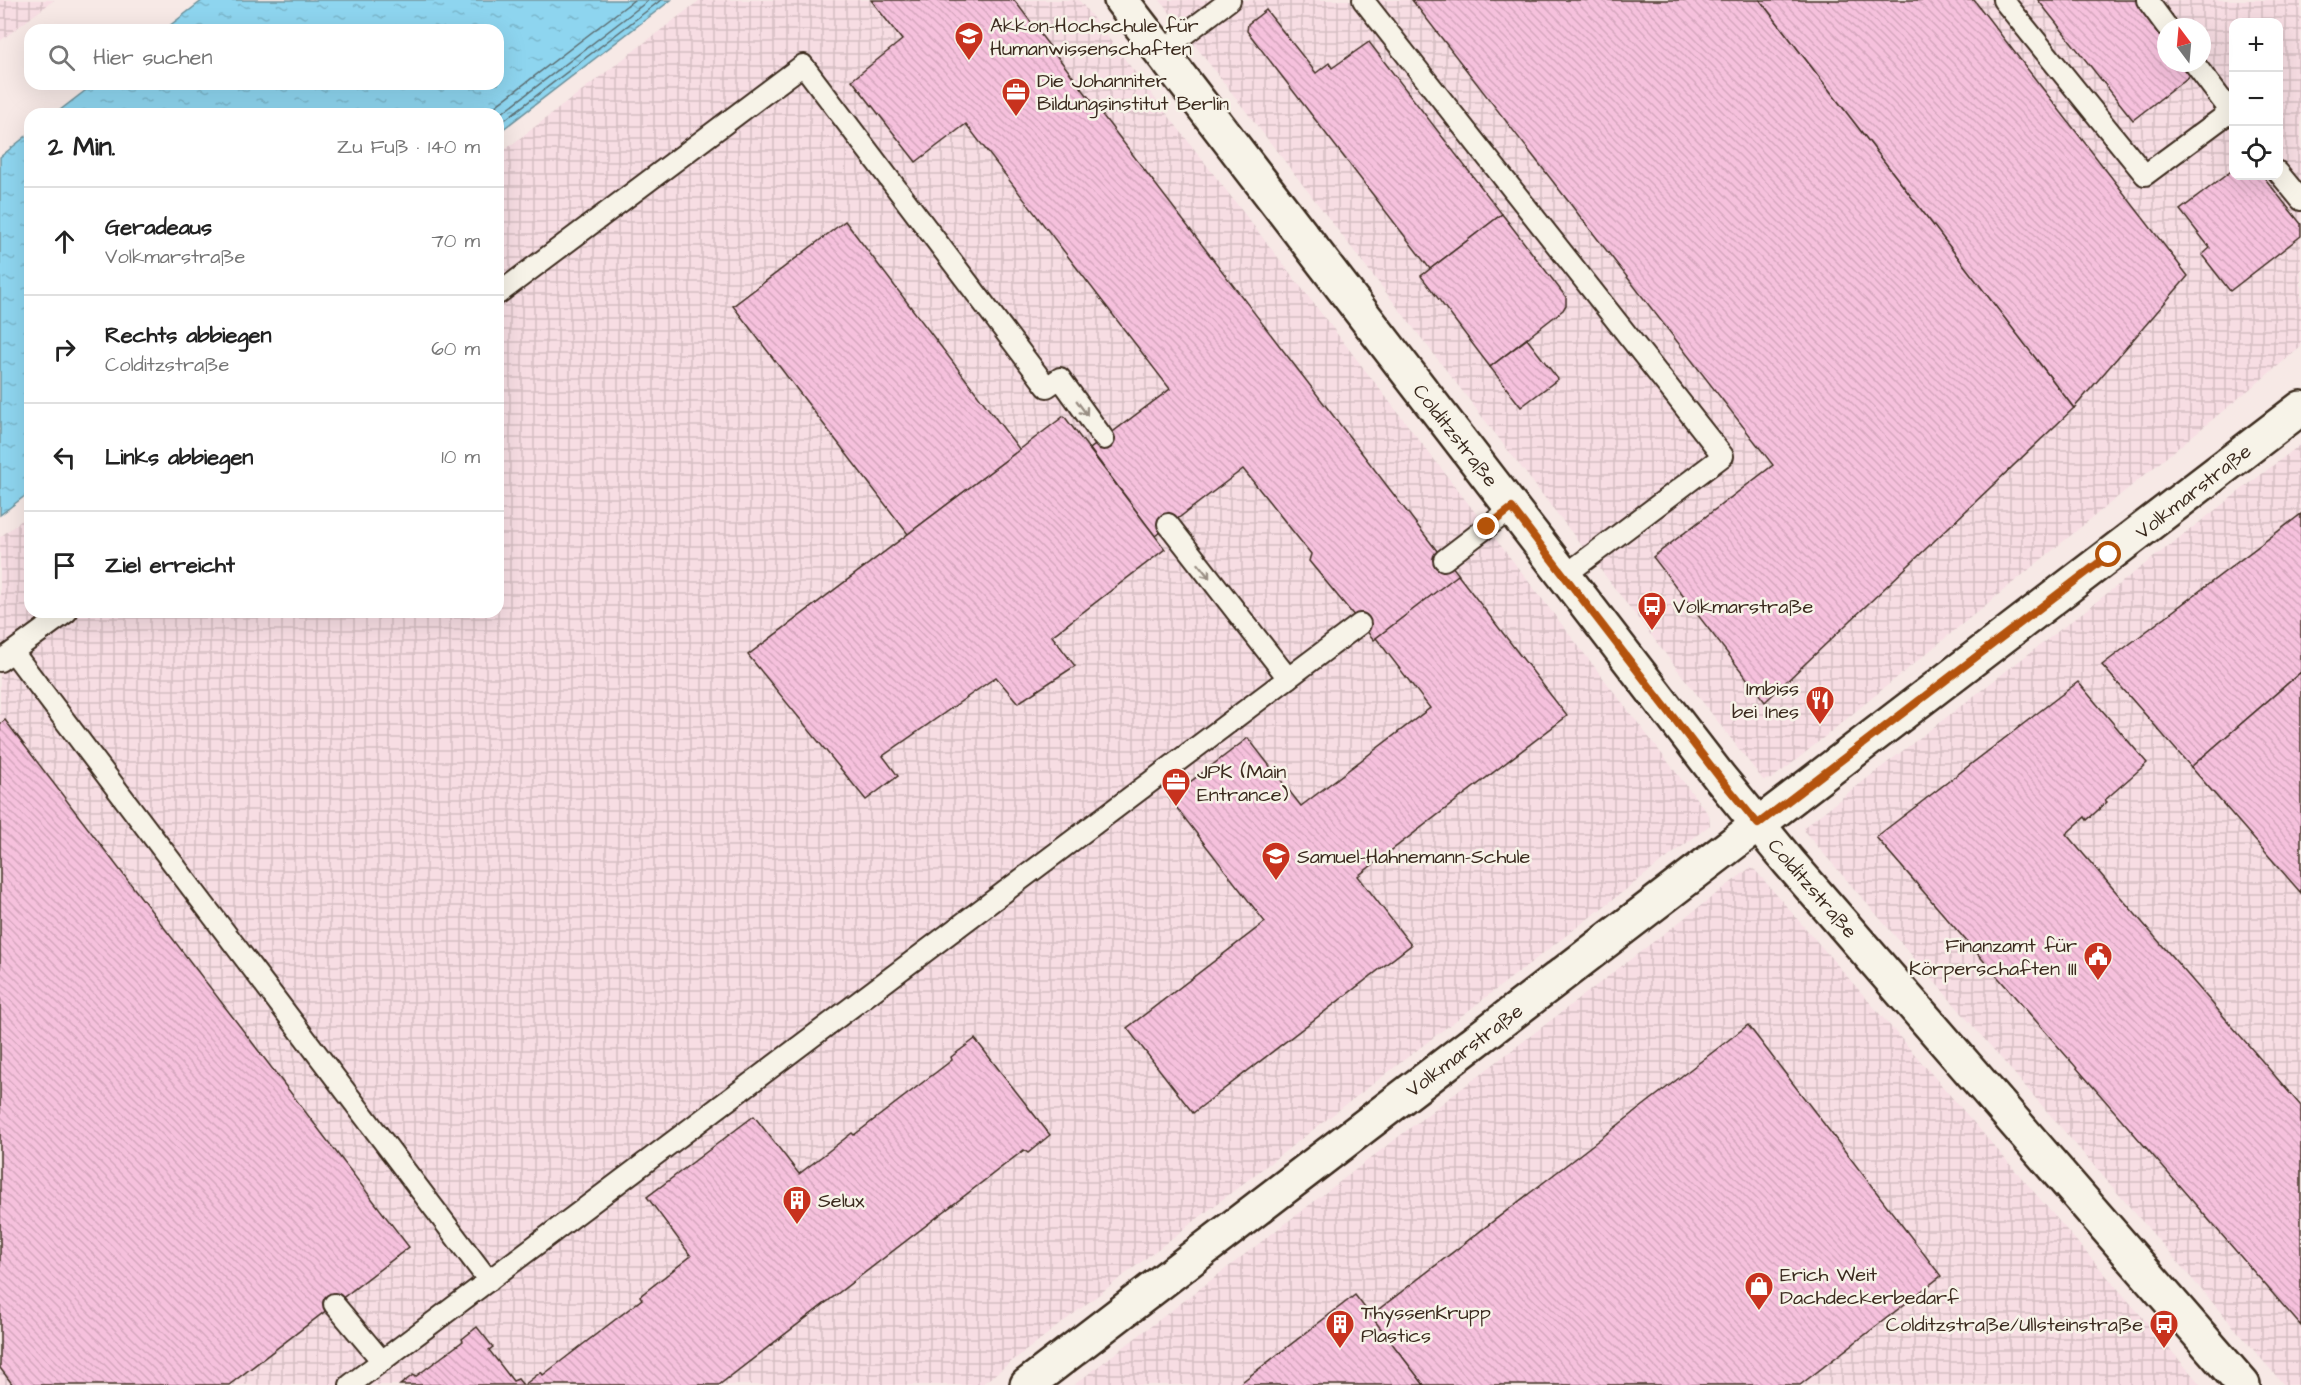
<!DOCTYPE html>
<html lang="de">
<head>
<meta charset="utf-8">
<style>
  body { margin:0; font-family:"Architects Daughter",sans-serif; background:#f6f6f6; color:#222 }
  .controls { position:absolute; right:18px; top:18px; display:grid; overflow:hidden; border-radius:12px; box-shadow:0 6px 24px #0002 }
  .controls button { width:54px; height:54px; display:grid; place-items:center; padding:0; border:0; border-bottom:2px solid #e0e0e0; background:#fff; color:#222; font:30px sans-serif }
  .compass { position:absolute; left:2157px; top:18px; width:54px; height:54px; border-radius:50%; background:#fff; box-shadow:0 6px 24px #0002; rotate:344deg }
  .stop { position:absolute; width:18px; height:18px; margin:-14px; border:4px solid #b45309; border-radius:50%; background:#fff }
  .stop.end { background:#b45309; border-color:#fff; box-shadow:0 2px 6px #0008 }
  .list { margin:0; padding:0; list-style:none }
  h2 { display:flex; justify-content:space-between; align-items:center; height:78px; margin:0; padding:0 24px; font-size:26px }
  h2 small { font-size:20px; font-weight:400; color:#767676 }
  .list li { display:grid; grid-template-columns:39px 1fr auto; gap:18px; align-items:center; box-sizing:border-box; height:108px; padding:0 24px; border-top:2px solid #e0e0e0 }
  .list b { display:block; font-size:22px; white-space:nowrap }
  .list p { margin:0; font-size:20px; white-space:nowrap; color:#767676 }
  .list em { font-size:20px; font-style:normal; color:#767676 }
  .icon { flex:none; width:33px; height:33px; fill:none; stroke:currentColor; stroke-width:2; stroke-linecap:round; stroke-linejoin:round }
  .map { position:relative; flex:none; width:2301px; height:1385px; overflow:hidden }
  .search { position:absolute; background:#fff; box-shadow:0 6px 24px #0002; left:24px; top:24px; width:480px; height:66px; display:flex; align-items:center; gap:15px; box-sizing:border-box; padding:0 21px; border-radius:18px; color:#767676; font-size:22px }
  .panel { position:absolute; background:#fff; box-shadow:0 6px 24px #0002; left:24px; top:108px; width:480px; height:510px; border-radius:18px }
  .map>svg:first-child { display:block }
  .industrial { fill:url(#industrial-grid); fill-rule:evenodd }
  .water { fill:url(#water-ripples); stroke:#6d919b; stroke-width:1.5 }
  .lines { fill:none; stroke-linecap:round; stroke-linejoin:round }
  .shore { stroke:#5c6e72; stroke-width:1.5 }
  .building { fill:url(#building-back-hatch); stroke:#3b2a1e; stroke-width:1.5 }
  .service-casing { stroke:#3b2a1e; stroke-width:24 }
  .minor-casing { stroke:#3b2a1e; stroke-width:38 }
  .service { stroke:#f7f3e8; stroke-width:20 }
  .minor { stroke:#f7f3e8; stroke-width:33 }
  .oneway { stroke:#998e83 }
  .route { stroke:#b45309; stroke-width:8 }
  .labels { text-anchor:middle; stroke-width:5; stroke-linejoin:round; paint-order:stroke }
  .poi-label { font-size:20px; fill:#3b2a1e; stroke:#f7f3e8; text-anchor:start }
  .street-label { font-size:20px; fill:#3b2a1e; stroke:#f7f3e8 }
</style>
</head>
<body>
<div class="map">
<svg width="2301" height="1385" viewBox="0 0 2301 1385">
  <defs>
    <pattern id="industrial-grid" width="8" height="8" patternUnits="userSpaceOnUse" patternTransform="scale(1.5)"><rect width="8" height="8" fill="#f7dde3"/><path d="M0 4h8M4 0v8" fill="none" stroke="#d5bec2"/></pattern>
    <pattern id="water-ripples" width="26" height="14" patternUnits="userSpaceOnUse" patternTransform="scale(1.5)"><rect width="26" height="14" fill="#8ed5ef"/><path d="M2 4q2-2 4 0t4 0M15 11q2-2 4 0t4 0" fill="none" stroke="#7bb7cc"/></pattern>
    <pattern id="building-back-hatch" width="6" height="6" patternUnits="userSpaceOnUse" patternTransform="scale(1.5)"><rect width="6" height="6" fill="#f6c1dd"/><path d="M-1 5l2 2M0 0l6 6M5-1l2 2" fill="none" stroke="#d4a6bd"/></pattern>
  </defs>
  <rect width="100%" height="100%" fill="#f7e9e6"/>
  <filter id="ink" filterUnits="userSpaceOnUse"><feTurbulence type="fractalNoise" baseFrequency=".0167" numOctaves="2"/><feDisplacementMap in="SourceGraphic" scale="12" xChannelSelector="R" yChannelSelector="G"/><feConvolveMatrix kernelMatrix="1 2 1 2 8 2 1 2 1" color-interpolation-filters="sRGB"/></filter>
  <g filter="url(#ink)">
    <g class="industrial">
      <path d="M 0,0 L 54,0 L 0,41 Z"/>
      <path d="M 700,0 L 1079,0 L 1709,815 L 1710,825 L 981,1385 L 0,1385 L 0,537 L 30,514 L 30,612 L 498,612 L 498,155 Z"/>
      <path d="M 1160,0 L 2301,0 L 2301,347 L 1790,765 L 1771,779 L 1763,780 ZM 2234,22 L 2278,22 L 2278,176 L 2234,176 ZM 2166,27 L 2202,27 L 2202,63 L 2166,63 Z"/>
      <path d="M 2301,444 L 2301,1385 L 2284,1385 L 1805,832 L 1804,827 Z"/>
      <path d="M 1750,868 L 1755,870 L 2201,1385 L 1074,1385 Z"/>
    </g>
    <g class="water">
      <path d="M 203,0 L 671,0 L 498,133 L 498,114 L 55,114 L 94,84 L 498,84 L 498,30 L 164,30 Z"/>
      <path d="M 30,133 L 30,492 L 0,515 L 0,157 Z"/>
    </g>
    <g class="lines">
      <g class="shore">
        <path d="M 485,114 L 634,0"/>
        <path d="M 498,116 L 649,0"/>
        <path d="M 498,125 L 661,0"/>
      </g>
    </g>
    <g class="building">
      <path d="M 871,0 L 1014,0 L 1444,560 L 1448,561 L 1459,575 L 1374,640 L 1309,561 L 1311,554 L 1243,469 L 1155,536 L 1090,449 L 1170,389 L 966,124 L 916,162 L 852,80 L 902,40 Z"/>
      <path d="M 1412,0 L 1760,0 L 2074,408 L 1765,702 L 1653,557 L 1773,465 Z"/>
      <path d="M 1760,0 L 1974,0 L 2188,276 L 2074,408 Z"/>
      <path d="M 2038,0 L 2140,0 L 2166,33 L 2166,63 L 2190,63 L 2196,71 L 2133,120 Z"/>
      <path d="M 1266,10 L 1316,73 L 1329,63 L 1332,68 L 1369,42 L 1502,214 L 1430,269 L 1247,31 L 1248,24 Z"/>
      <path d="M 2234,169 L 2234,176 L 2263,176 L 2301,224 L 2301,236 L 2230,291 L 2202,255 L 2210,248 L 2180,210 Z"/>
      <path d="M 1502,214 L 1566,297 L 1566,305 L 1563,310 L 1490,367 L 1421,276 Z"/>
      <path d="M 845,221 L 1020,450 L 908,534 L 733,306 Z"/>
      <path d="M 1527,339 L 1558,379 L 1521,407 L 1490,367 Z"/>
      <path d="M 1064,416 L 1165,549 L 1052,636 L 1075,666 L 1018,703 L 996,677 L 883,756 L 898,776 L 866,800 L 748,655 Z"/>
      <path d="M 2301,514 L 2301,672 L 2191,767 L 2102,665 Z"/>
      <path d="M 1458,575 L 1567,716 L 1358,876 L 1411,945 L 1193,1113 L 1127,1028 L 1265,922 L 1169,798 L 1248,738 L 1301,806 L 1430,708 L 1376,638 Z"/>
      <path d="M 2301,672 L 2301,893 L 2191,767 Z"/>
      <path d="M 2078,682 L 2147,763 L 2105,800 L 2107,802 L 2087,820 L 2085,817 L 2066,834 L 2301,1106 L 2301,1326 L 1876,837 Z"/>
      <path d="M 5,720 L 409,1247 L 229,1385 L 13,1385 L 0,1368 L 0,724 Z"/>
      <path d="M 1748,1025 L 1941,1276 L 1800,1385 L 1424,1385 L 1370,1316 Z"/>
      <path d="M 975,1039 L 1050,1135 L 1028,1153 L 1024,1150 L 719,1385 L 524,1385 L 541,1372 L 543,1375 L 642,1299 L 640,1296 L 691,1256 L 647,1197 L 754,1116 L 799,1174 L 852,1133 L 854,1135 L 952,1060 L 951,1057 Z"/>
      <path d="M 1355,1295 L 1424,1385 L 1238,1385 Z"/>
      <path d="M 477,1327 L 493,1347 L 489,1350 L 513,1381 L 518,1379 L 523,1385 L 400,1385 L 413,1375 L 415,1377 L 463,1341 L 462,1339 Z"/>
    </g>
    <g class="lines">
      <g class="service-casing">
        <g id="service">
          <path d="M 1363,0 L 1723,456 L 1564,576"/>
          <path d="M 2003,0 L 2145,175 L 2230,112"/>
          <path d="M 2147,0 L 2167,27"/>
          <path d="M 1161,52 L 1230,0"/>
          <path d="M 2194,63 L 2234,116"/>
          <path d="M 2278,172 L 2301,200"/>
          <path d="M 498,294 L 803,65 L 1047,387 L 1060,378 L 1104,439"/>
          <path d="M 1168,524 L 1288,678"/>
          <path d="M 1444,560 L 1512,508"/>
          <path d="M 13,652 L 489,1281"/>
          <path d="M 0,661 L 67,612"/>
          <path d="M 334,1304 L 382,1361"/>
          <path d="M 350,1385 L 1360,624"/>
        </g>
      </g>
      <g class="minor-casing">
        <g id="minor">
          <path d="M 1121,0 L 1720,778 L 1788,861 L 2243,1385"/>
          <path d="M 1027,1385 L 2301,408"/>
        </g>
      </g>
      <use href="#service" class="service"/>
      <use href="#minor" class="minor"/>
    </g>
    <defs><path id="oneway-shaft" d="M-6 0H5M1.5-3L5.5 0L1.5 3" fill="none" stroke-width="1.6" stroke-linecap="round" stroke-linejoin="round" transform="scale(1.5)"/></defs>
    <g class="oneway">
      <use href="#oneway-shaft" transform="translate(1082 408) rotate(54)"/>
      <use href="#oneway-shaft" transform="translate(1204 571) rotate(52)"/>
    </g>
  </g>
  <g class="lines" filter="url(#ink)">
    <path class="route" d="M 1487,527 L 1512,508 L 1720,778 L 1758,824 L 2109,555"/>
  </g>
  <defs>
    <g id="university-pin" transform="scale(1.5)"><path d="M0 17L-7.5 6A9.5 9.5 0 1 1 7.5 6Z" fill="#c8321e" stroke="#f7f3e8"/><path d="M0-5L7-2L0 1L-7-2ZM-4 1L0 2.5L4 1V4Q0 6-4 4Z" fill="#fff"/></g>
    <g id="office-pin" transform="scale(1.5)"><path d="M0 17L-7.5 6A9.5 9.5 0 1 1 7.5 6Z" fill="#c8321e" stroke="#f7f3e8"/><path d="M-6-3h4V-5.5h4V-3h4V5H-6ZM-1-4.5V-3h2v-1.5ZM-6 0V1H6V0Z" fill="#fff"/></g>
    <g id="bus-pin" transform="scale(1.5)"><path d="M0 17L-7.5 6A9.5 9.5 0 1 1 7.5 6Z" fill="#c8321e" stroke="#f7f3e8"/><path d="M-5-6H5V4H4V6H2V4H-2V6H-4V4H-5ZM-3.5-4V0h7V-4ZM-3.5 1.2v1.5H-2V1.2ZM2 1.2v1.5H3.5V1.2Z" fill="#fff"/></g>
    <g id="restaurant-pin" transform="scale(1.5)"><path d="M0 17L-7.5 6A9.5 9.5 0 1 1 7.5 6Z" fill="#c8321e" stroke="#f7f3e8"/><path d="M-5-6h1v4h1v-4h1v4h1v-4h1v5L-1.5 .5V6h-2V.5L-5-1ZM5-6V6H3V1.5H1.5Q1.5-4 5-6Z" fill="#fff"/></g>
    <g id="school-pin" transform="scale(1.5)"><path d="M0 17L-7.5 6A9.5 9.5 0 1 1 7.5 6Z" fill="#c8321e" stroke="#f7f3e8"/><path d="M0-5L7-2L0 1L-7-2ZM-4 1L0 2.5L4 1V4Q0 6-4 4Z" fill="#fff"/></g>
    <g id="civic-pin" transform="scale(1.5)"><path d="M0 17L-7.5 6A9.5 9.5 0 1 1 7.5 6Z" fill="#c8321e" stroke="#f7f3e8"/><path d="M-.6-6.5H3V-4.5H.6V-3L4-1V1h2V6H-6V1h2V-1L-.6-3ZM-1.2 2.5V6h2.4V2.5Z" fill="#fff"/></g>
    <g id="building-pin" transform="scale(1.5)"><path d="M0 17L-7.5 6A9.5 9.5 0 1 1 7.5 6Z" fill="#c8321e" stroke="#f7f3e8"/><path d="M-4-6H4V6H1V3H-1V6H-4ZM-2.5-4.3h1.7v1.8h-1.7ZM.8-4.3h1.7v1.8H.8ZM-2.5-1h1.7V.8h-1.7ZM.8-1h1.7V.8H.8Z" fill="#fff"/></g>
    <g id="shop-pin" transform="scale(1.5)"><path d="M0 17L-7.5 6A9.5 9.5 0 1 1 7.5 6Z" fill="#c8321e" stroke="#f7f3e8"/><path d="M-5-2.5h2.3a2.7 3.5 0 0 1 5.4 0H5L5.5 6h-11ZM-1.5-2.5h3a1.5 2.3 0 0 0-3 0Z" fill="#fff"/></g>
  </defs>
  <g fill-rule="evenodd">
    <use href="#university-pin" x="969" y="36"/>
    <use href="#office-pin" x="1016" y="92"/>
    <use href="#bus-pin" x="1652" y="606"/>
    <use href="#restaurant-pin" x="1820" y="700"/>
    <use href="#office-pin" x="1176" y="782"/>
    <use href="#school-pin" x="1276" y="856"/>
    <use href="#civic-pin" x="2098" y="956"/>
    <use href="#building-pin" x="797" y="1200"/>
    <use href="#shop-pin" x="1759" y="1286"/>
    <use href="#building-pin" x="1340" y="1324"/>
    <use href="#bus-pin" x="2164" y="1324"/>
  </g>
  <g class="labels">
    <g class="poi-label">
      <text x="990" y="32">Akkon-Hochschule für<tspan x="990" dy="23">Humanwissenschaften</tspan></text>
      <text x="1037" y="87">Die Johanniter<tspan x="1037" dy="23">Bildungsinstitut Berlin</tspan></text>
      <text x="1673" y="613">Volkmarstraße</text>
      <text x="1799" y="695" text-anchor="end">Imbiss<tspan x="1799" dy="23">bei Ines</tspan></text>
      <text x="1197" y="778">JPK (Main<tspan x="1197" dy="23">Entrance)</tspan></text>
      <text x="1297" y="863">Samuel-Hahnemann-Schule</text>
      <text x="2077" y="952" text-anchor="end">Finanzamt für<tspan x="2077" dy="23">Körperschaften III</tspan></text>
      <text x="818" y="1207">Selux</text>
      <text x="1780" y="1281">Erich Weit<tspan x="1780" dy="23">Dachdeckerbedarf</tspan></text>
      <text x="1361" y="1319">ThyssenKrupp<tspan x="1361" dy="23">Plastics</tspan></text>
      <text x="2143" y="1331" text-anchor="end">Colditzstraße/Ullsteinstraße</text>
    </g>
    <g class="street-label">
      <text transform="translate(1456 435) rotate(52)" y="7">Colditzstraße</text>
      <text transform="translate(2193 491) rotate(-38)" y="7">Volkmarstraße</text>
      <text transform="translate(1813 888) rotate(49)" y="7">Colditzstraße</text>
      <text transform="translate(1464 1050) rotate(-37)" y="7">Volkmarstraße</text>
    </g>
  </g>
</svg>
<div class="controls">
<button>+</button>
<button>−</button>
<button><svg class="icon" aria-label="locate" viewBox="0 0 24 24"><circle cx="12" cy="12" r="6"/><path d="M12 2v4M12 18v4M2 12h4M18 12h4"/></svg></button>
</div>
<svg class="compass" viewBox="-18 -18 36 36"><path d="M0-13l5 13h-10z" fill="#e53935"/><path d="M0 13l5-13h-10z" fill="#767676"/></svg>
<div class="stop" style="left:2109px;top:555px"></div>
<div class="stop end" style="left:1487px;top:527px"></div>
<div class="search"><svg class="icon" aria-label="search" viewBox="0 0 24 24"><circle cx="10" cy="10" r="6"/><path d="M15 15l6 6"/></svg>Hier suchen</div>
<section class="panel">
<h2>2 Min.<small>Zu Fuß · 140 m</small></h2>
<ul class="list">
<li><svg class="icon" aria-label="ahead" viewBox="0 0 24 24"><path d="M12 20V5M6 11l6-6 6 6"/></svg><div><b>Geradeaus</b><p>Volkmarstraße</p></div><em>70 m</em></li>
<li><svg class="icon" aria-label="right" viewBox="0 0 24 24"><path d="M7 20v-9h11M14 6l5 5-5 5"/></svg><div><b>Rechts abbiegen</b><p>Colditzstraße</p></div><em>60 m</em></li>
<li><svg class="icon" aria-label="left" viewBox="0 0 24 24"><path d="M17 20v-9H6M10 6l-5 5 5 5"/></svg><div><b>Links abbiegen</b></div><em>10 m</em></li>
<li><svg class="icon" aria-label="arrive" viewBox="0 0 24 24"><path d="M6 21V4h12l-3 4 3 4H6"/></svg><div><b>Ziel erreicht</b></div></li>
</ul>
</section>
</div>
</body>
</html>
